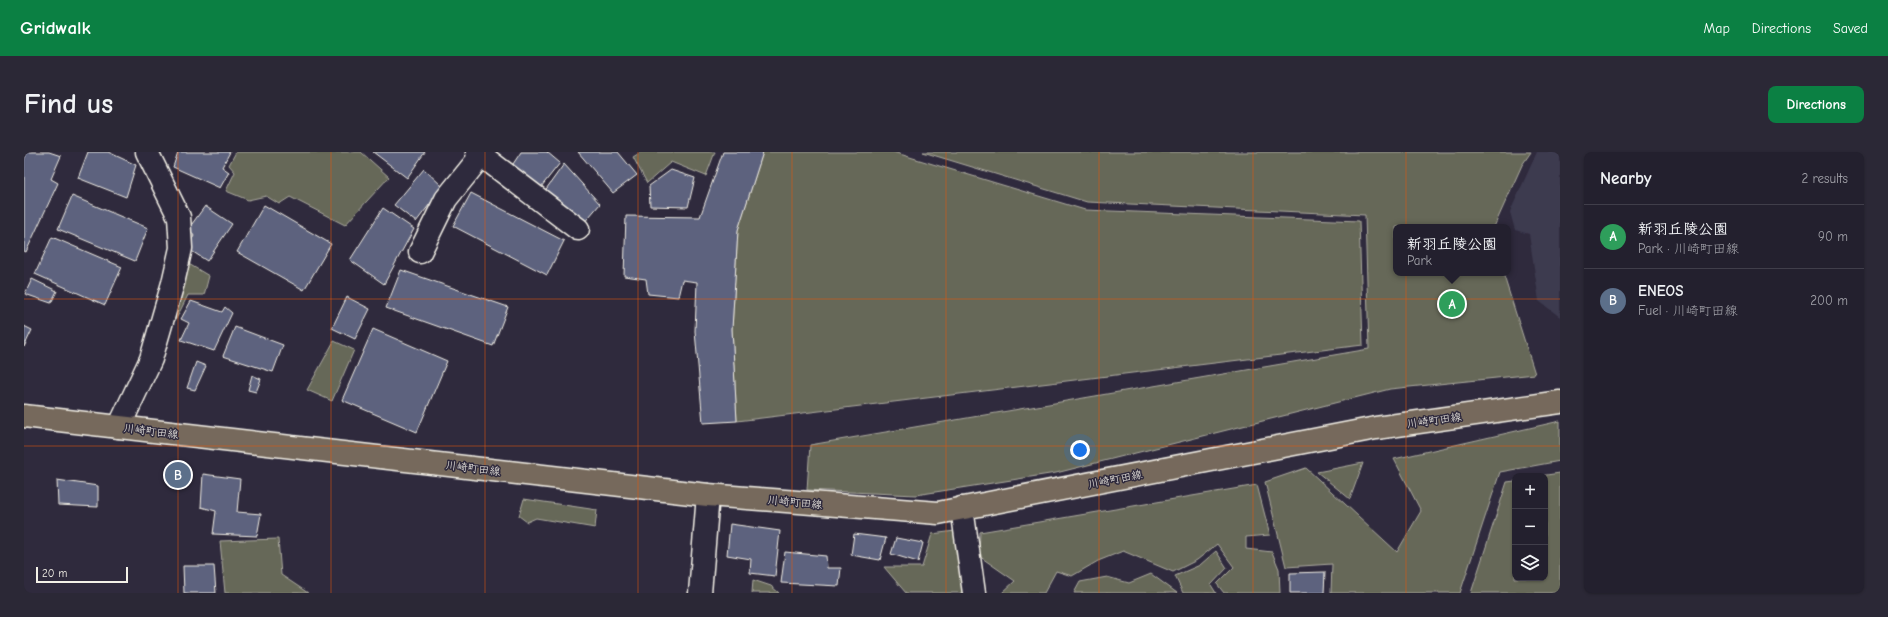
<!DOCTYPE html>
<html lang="en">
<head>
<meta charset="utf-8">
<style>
  body { margin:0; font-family:"Comic Neue","Klee One",sans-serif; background:#2b2836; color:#f1f3f6 }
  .controls { position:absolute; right:12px; bottom:12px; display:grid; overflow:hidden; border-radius:8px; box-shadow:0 1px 3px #0004 }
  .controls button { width:36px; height:36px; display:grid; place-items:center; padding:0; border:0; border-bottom:1px solid #403e4a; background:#23202e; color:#f1f3f6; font:20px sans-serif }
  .scale { position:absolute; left:12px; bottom:10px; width:92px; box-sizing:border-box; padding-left:4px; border:2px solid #f4f1e8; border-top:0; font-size:11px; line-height:14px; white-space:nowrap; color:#f4f1e8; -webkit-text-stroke:3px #2f2a3d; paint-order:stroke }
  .you { position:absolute; left:1056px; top:298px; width:14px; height:14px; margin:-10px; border:3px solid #fff; border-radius:50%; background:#1a73e8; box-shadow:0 0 0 6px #1a73e833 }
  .badge { display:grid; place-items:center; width:26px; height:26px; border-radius:50%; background:#0b8043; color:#fff; font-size:13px; font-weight:700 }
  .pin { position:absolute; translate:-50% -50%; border:2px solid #fff; box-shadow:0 1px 4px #0006 }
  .popup { position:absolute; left:1369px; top:72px; width:118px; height:52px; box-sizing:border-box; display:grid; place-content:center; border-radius:8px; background:#23202e; filter:drop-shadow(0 1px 3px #0005); font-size:13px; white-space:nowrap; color:#a3a3aa }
  .popup b { font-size:15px; color:#f1f3f6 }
  .popup::after { content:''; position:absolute; left:50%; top:100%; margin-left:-8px; border:8px solid transparent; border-top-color:#23202e }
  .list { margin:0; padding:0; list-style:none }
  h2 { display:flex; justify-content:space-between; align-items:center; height:52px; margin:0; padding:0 16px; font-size:17px }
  h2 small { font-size:13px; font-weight:400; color:#a3a3aa }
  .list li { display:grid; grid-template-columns:26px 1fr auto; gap:12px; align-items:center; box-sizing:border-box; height:64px; padding:0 16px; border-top:1px solid #403e4a }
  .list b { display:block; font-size:15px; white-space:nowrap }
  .list p { margin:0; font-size:13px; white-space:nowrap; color:#a3a3aa }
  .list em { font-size:13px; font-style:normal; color:#a3a3aa }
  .icon { flex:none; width:22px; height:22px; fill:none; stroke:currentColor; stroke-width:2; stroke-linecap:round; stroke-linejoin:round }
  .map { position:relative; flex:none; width:1536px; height:441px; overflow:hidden; border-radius:8px }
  header { display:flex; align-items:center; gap:24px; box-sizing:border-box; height:56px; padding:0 20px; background:#0b8043; color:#fff }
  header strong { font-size:19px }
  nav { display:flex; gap:22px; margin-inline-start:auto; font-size:14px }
  .intro { display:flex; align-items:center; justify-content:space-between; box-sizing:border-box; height:96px; padding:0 24px }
  h1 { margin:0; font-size:28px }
  .button { padding:10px 18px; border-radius:8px; background:#0b8043; color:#fff; font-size:14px; font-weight:700 }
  main { display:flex; gap:24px; padding:0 24px }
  aside { flex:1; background:#23202e; border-radius:8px; box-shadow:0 1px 3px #0004 }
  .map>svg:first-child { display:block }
  .built { fill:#3d3b50 }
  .green { fill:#666759; stroke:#adaca0 }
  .building { fill:#5d627e; stroke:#f4f1e8 }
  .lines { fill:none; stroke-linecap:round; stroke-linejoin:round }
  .minor-casing { stroke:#f4f1e8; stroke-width:25 }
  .major-casing { stroke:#f4f1e8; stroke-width:25 }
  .minor { stroke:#2f2a3d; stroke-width:22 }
  .major { stroke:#76695c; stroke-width:22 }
  .grid { fill:none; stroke:#e8590c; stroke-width:1; stroke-opacity:0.55 }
  .labels { text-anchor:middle; stroke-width:3; stroke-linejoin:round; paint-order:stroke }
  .street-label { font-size:11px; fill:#f4f1e8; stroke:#2f2a3d }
</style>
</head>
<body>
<header>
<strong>Gridwalk</strong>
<nav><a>Map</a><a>Directions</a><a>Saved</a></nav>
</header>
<div class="intro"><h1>Find us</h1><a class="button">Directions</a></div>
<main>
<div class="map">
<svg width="1536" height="441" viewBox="0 0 1536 441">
  <rect width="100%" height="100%" fill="#2f2a3d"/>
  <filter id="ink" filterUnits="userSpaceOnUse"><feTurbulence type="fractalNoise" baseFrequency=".025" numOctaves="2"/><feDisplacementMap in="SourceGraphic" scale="8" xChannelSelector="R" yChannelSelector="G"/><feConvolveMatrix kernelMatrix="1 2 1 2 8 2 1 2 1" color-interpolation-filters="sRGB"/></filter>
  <g filter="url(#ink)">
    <path class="built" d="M 1513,0 L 1536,0 L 1536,165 L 1515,149 L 1505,82 L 1491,78 L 1486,60 Z"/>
    <g class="green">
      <path d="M 212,0 L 337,0 L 365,25 L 321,73 L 266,45 L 255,52 L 242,44 L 224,48 L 202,39 L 211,20 L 205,13 Z"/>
      <path d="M 617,0 L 691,0 L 682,24 L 647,10 L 623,31 L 609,5 Z"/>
      <path d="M 739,0 L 869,0 L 1061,58 L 1335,69 L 1339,193 L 713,269 L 708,177 L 714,78 Z"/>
      <path d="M 899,0 L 1507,0 L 1498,13 L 1470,75 L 1372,75 L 1372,121 L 1479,121 L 1511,222 L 1366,237 L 1032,321 L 892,343 L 783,338 L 786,293 L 1345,197 L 1341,63 L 1063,50 Z"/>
      <path d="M 163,111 L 185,124 L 180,143 L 164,143 L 151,169 L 145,167 Z"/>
      <path d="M 310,189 L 330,198 L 308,249 L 283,238 Z"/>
      <path d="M 1536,269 L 1536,309 L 1476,320 L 1436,441 L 1307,441 L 1308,412 L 1262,415 L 1241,330 L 1282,316 L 1373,400 L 1397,359 L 1370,307 Z"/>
      <path d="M 1339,311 L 1326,347 L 1293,320 Z"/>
      <path d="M 1536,321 L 1536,441 L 1447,441 L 1483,330 L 1491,329 L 1491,426 L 1521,426 L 1521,324 L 1516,324 Z"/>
      <path d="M 1233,333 L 1246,383 L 1222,385 L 1222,397 L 1248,400 L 1255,417 L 1256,441 L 1200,441 L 1193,432 L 1210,415 L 1193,392 L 1173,408 L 1149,420 L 1099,399 L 1074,409 L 1048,424 L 1032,419 L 1020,441 L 978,441 L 991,429 L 955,404 L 956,380 Z"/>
      <path d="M 500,347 L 573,358 L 571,376 L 512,366 L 503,370 L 495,364 Z"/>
      <path d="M 931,379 L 940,441 L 882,441 L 860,415 L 898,415 L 908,382 Z"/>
      <path d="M 254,387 L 257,423 L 284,441 L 201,441 L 196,389 Z"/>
      <path d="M 1192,399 L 1203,416 L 1187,433 L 1192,441 L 1159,441 L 1151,424 L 1176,413 Z"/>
      <path d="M 1127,422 L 1153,441 L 1050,441 L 1056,430 L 1083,425 L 1105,431 Z"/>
      <path d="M 729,428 L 747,434 L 755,441 L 728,441 Z"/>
    </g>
    <g class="building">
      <path d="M 3,0 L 25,0 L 37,4 L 27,27 L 34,31 L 2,100 L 0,99 L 0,8 Z"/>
      <path d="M 64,0 L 84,0 L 112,13 L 102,45 L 54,26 Z"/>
      <path d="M 154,0 L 206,0 L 198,15 L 205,20 L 196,36 L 149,15 Z"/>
      <path d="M 349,0 L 401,0 L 383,26 Z"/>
      <path d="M 497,0 L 523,0 L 536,11 L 517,35 L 487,15 Z"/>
      <path d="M 554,0 L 594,0 L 613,23 L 589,41 Z"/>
      <path d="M 699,0 L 739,0 L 714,78 L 708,177 L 713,269 L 679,271 L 671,179 L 673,130 L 658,128 L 654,145 L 624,142 L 622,127 L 600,124 L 602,64 L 676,65 Z"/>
      <path d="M 540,12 L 576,52 L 559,72 L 520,40 Z"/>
      <path d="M 400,17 L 419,35 L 392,70 L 370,53 Z"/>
      <path d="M 647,18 L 671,26 L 664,55 L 626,54 L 625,34 Z"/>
      <path d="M 447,41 L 540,89 L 523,123 L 429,74 Z"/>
      <path d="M 48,44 L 124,76 L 111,109 L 34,77 Z"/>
      <path d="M 240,53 L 307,92 L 280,138 L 213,100 Z"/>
      <path d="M 181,54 L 208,72 L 183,109 L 163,96 L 170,84 L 165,76 Z"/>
      <path d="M 359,56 L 390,77 L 360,132 L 326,108 Z"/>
      <path d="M 28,85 L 98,115 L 81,153 L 11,122 Z"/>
      <path d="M 377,118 L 484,155 L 469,194 L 362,156 Z"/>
      <path d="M 8,127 L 33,139 L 27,151 L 1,142 Z"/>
      <path d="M 323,145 L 346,157 L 331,187 L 308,176 Z"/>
      <path d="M 167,149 L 198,160 L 201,155 L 208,161 L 190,199 L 157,188 L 165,171 L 157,167 Z"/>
      <path d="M 0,174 L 8,178 L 0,195 Z"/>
      <path d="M 211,175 L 259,193 L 249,220 L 199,204 Z"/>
      <path d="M 349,177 L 423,209 L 393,280 L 318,248 Z"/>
      <path d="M 172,210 L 182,214 L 171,238 L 163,236 Z"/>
      <path d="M 228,223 L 237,227 L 232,240 L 224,238 Z"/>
      <path d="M 179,322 L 216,327 L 213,360 L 237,362 L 233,384 L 189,382 L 192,359 L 177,355 Z"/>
      <path d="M 33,328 L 74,334 L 74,355 L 34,353 Z"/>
      <path d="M 706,372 L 756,379 L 751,424 L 726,421 L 727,407 L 703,403 Z"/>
      <path d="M 830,382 L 862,386 L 856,408 L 827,403 Z"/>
      <path d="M 872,386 L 899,391 L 894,410 L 867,402 Z"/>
      <path d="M 761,400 L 802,404 L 803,416 L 817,416 L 815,434 L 757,431 Z"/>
      <path d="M 159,414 L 190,414 L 192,441 L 160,441 Z"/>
      <path d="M 1301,420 L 1300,441 L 1266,441 L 1266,421 Z"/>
    </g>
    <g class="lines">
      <g class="minor-casing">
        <g id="minor">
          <path d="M 453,0 L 554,77"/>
          <path d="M 396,100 L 422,47 L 460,0"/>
          <path d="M 95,275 L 127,207 L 149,131 L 157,96 L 155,65 L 123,0"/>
          <path d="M 938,356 L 950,441"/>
          <path d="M 676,441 L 684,343"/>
        </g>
      </g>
      <g class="major-casing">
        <path id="major" d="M 0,264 L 684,343 L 914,361 L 1352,276 L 1536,250"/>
      </g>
      <use href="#minor" class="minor"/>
      <use href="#major" class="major"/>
    </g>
  </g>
  <path class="grid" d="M 154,0 L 154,441M 307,0 L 307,441M 461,0 L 461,441M 614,0 L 614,441M 768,0 L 768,441M 922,0 L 922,441M 1075,0 L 1075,441M 1229,0 L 1229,441M 1382,0 L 1382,441M 0,147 L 1536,147M 0,294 L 1536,294"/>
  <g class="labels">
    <g class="street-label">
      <text transform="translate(1410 268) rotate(-8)" y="4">川崎町田線</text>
      <text transform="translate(127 279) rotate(7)" y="4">川崎町田線</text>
      <text transform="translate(449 316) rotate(7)" y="4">川崎町田線</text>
      <text transform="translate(1091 327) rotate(-11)" y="4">川崎町田線</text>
      <text transform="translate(771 350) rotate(5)" y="4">川崎町田線</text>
    </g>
  </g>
</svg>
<div class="controls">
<button>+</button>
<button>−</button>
<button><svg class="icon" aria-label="layers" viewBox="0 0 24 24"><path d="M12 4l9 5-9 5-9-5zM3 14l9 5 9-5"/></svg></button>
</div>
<div class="scale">20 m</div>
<div class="you"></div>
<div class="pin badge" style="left:1428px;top:152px;background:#2e9e5b">A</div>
<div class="popup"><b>新羽丘陵公園</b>Park</div>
<div class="pin badge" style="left:154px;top:323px;background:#5c6f8a">B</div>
</div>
<aside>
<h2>Nearby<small>2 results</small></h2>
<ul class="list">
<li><span class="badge" style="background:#2e9e5b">A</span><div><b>新羽丘陵公園</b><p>Park · 川崎町田線</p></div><em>90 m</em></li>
<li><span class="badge" style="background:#5c6f8a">B</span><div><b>ENEOS</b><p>Fuel · 川崎町田線</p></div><em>200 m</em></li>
</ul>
</aside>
</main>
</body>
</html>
